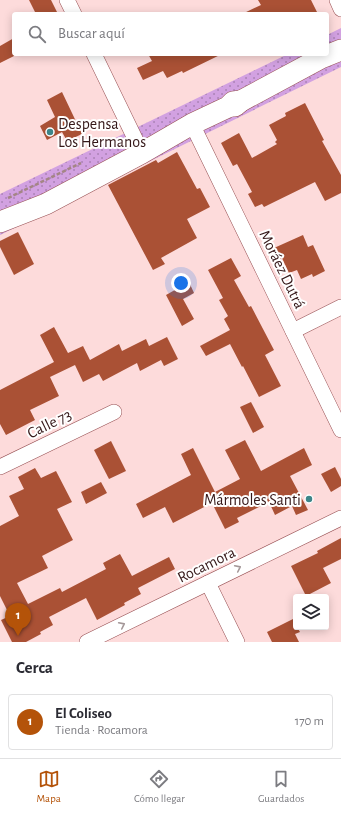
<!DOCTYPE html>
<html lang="es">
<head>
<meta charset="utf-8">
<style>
  body { margin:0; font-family:"Alegreya Sans",sans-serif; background:#f2f2f3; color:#2b2b33 }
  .controls { position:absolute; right:12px; bottom:12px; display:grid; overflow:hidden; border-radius:4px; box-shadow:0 2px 10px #0003 }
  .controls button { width:36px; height:36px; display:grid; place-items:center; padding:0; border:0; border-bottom:1px solid #e1e1e2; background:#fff; color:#2b2b33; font:20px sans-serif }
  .you { position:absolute; left:181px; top:283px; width:14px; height:14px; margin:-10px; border:3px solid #fff; border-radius:50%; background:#1a73e8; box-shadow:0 0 0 6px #1a73e833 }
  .badge { display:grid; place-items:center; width:26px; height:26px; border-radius:50%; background:#b45309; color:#fff; font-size:13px; font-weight:700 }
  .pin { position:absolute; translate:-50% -33px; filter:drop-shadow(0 1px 2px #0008) }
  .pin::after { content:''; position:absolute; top:21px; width:14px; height:12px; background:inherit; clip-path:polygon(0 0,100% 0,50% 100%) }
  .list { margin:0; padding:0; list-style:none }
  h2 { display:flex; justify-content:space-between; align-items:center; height:52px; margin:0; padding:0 16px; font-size:17px }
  h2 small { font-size:13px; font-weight:400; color:#7c7c81 }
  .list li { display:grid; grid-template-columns:26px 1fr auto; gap:12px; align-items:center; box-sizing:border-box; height:56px; margin:0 8px 8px; padding:0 8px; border:1px solid #e1e1e2; border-radius:4px }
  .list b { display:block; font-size:15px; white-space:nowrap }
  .list p { margin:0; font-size:13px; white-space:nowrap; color:#7c7c81 }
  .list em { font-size:13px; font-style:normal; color:#7c7c81 }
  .icon { flex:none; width:22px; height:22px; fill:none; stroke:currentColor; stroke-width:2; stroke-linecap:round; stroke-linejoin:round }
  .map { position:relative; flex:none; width:341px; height:642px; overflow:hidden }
  .search { position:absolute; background:#fff; box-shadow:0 2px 10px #0003; left:12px; right:12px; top:12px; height:44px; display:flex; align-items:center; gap:10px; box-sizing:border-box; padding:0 14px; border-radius:4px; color:#7c7c81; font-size:15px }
  .sheet { height:116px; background:#fff }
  nav { display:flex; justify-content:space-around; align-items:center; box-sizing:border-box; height:56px; border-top:1px solid #e1e1e2; background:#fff; font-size:11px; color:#7c7c81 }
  nav a { display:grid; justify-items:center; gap:2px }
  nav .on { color:#b45309 }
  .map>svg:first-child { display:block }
  .grass { fill:url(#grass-dots) }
  .building { fill:#aa5135 }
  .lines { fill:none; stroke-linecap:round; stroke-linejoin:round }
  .street-casing { stroke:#985154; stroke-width:16 }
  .secondary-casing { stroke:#985154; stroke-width:22 }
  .path { stroke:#a48585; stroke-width:2.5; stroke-dasharray:4 2; stroke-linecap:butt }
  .street { stroke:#fff; stroke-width:15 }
  .secondary { stroke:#fff; stroke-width:21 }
  .oneway { stroke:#a49798 }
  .poi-dot { fill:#3d8588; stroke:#fff; stroke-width:1.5 }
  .labels { text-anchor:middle; stroke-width:4; stroke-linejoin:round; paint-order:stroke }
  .poi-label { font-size:16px; fill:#351819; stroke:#fff; text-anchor:start }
  .street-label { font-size:16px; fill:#351819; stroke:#fff }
</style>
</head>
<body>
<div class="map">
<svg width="341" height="642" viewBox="0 0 341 642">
  <defs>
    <pattern id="grass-dots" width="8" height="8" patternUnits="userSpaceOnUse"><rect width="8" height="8" fill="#d2a1e1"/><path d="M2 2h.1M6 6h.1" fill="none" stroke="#ab82b6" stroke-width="1.8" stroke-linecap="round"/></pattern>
  </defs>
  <rect width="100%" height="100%" fill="#fddbdb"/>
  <path class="grass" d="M 341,28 L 341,67 L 0,235 L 0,194 L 288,54 L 327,54 L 327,35 Z"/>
  <g class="building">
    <path d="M 29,0 L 51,0 L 58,14 L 36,14 Z"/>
    <path d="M 258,0 L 311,0 L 318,14 L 242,14 L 261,5 Z"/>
    <path d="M 14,38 L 14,56 L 0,63 L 0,46 Z"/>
    <path d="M 148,54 L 222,54 L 183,73 L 182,71 L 167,78 L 163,71 L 143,80 L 137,68 L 152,61 Z"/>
    <path d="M 62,92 L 82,134 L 67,141 L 62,132 L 47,140 L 40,126 L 55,117 L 47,100 Z"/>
    <path d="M 305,103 L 324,140 L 322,141 L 341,175 L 341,193 L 325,201 L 315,182 L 264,207 L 262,204 L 255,207 L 248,194 L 252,192 L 237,164 L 233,166 L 221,143 L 239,133 L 252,158 L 277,144 L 275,142 L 277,140 L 269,125 L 286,116 L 285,113 Z"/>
    <path d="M 177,152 L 197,189 L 200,188 L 210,207 L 187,219 L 197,238 L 161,258 L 165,264 L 153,270 L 108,185 L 156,160 L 158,163 Z"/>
    <path d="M 18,232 L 34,264 L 14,275 L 0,247 L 0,241 Z"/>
    <path d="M 303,235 L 308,247 L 313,245 L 325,271 L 313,277 L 312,274 L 301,279 L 297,270 L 289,273 L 282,258 L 280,259 L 274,248 Z"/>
    <path d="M 231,258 L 241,276 L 234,280 L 249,307 L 251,306 L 274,350 L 265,355 L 281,386 L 259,397 L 243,366 L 242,367 L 230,344 L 206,356 L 200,346 L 230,330 L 224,319 L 228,316 L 219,300 L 223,298 L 208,270 Z"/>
    <path d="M 189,282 L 194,293 L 183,299 L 194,319 L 182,326 L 166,295 Z"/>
    <path d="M 54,327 L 68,353 L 83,346 L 90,360 L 119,344 L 122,351 L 146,339 L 149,346 L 167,337 L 178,359 L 164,366 L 161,360 L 140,371 L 137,363 L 103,381 L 99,374 L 83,382 L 75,365 L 50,377 L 59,396 L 30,410 L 35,420 L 6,435 L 0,424 L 0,390 L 54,362 L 40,335 Z"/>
    <path d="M 251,402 L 264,427 L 253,433 L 240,407 Z"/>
    <path d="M 245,440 L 261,471 L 304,448 L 312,465 L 290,476 L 308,510 L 296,515 L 292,506 L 275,515 L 269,502 L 237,518 L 239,522 L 225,529 L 212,503 L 173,523 L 165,507 L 143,518 L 136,504 L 191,475 L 181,454 L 193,448 L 215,492 L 240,479 L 225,450 Z"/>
    <path d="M 111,441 L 126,471 L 109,479 L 94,450 Z"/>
    <path d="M 335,467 L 341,479 L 341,486 L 331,492 L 321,474 Z"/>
    <path d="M 35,468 L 41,478 L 56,471 L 72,502 L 57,509 L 73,540 L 42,556 L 48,568 L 17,583 L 28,604 L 60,588 L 62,592 L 106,569 L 103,563 L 120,554 L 132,576 L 169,557 L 175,569 L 138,588 L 141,594 L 124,603 L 125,605 L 97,620 L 86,598 L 49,617 L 53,625 L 40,632 L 41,634 L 26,642 L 12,642 L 1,620 L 10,616 L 0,596 L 0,526 L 19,516 L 9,496 L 24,489 L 18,477 Z"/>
    <path d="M 101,482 L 107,493 L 86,504 L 81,492 Z"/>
    <path d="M 341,538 L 341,559 L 323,568 L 331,583 L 306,596 L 291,566 L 318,553 L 317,551 Z"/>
    <path d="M 293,619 L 296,627 L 297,627 L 300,632 L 295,634 L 299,642 L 272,642 L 267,632 Z"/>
  </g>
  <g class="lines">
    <g class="street-casing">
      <g id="street">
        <path d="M 67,0 L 74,14"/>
        <path d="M 337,0 L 341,9"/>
        <path d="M 94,54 L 142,153"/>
        <path d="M 192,124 L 341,430"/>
        <path d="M 293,331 L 341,307"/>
        <path d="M 0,467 L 114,412"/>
        <path d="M 208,583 L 237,642"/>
        <path d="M 87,642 L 341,518"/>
      </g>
    </g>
    <g class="secondary-casing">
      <g id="secondary">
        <path d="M 230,106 L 235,106 L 241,101 L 321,58 L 341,50"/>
        <path d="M 0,222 L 46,204 L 142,153 L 192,124 L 228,107 L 233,102 L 241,101"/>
      </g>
    </g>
    <path class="path" d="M 8,198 L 81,163"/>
    <use href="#street" class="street"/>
    <use href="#secondary" class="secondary"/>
  </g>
  <defs><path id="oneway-chevron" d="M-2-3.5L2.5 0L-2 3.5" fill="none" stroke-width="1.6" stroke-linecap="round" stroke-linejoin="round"/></defs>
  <g class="oneway">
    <use href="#oneway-chevron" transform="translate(238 568) rotate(-26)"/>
    <use href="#oneway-chevron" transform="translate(122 625) rotate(-26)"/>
  </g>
  <g class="poi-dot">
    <circle cx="50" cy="132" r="4"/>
    <circle cx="309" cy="499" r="4"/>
  </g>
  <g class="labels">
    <g class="poi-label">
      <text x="58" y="129">Despensa<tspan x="58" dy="18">Los Hermanos</tspan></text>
      <text x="301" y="505" text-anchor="end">Mármoles Santi</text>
    </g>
    <g class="street-label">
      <text transform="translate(283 269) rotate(64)" y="6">Moráez Dutrá</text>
      <text transform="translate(49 423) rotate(-26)" y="6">Calle 73</text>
      <text transform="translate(206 564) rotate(-26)" y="6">Rocamora</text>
    </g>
  </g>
</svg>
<div class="controls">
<button><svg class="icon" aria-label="layers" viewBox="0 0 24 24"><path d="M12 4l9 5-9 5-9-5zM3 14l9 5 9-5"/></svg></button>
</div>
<div class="you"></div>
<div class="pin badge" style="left:18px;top:636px">1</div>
<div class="search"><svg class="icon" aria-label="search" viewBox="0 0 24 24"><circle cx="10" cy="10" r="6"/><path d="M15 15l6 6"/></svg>Buscar aquí</div>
</div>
<section class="sheet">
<h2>Cerca<small></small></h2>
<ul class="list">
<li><span class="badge">1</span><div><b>El Coliseo</b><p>Tienda · Rocamora</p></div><em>170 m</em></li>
</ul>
</section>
<nav>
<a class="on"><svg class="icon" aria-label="map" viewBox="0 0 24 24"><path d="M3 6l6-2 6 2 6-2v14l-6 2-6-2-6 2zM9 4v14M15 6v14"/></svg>Mapa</a>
<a><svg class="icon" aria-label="directions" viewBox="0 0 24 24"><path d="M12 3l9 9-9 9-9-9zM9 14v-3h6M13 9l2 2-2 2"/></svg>Cómo llegar</a>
<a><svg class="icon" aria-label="saved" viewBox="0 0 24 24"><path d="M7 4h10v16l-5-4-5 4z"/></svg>Guardados</a>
</nav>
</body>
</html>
